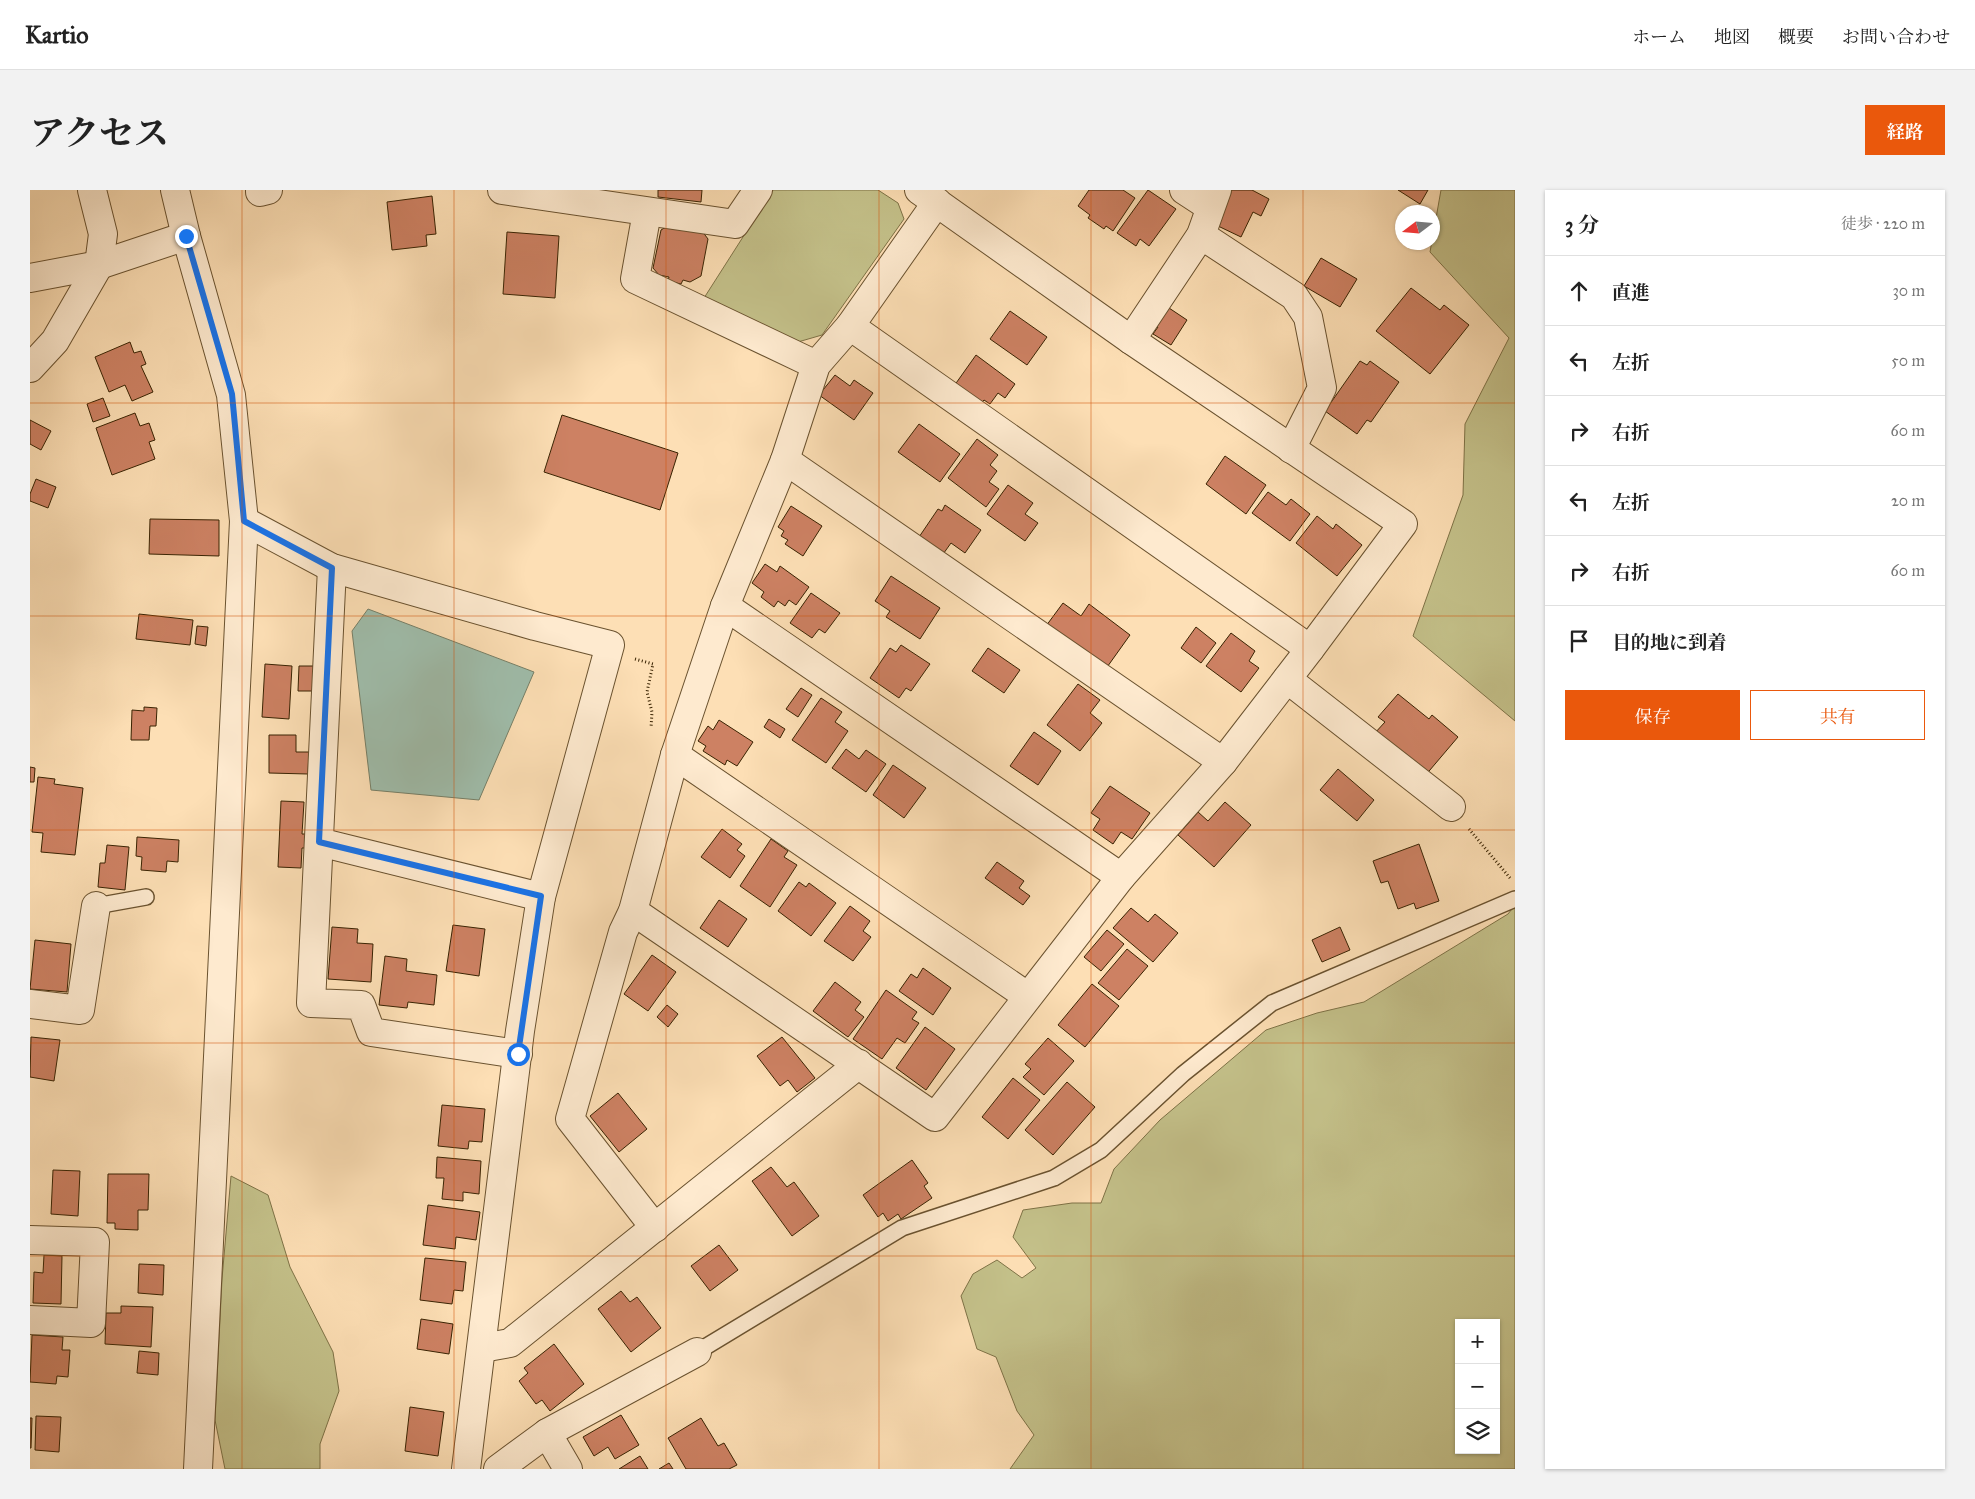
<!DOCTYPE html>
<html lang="ja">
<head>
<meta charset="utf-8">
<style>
  body { margin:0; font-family:"IM FELL Great Primer","Noto Serif JP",serif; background:#f2f2f2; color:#222 }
  .controls { position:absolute; right:15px; bottom:15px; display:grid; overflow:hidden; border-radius:0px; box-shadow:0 1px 4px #0004 }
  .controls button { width:45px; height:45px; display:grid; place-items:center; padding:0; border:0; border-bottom:1px solid #e0e0e0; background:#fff; color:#222; font:25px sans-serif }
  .compass { position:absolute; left:1365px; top:15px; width:45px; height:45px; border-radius:50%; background:#fff; box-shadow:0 1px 4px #0004; rotate:254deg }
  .stop { position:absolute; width:15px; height:15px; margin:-11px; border:4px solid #1a73e8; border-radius:50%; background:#fff }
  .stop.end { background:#1a73e8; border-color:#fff; box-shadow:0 1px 5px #0008 }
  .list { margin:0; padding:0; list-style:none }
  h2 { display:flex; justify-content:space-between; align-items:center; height:65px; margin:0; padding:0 20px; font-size:21px }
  h2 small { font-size:16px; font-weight:400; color:#767676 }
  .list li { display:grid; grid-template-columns:32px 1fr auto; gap:15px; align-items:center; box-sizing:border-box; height:70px; padding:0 20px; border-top:1px solid #e0e0e0 }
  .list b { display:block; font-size:19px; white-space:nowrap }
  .list em { font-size:16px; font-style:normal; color:#767676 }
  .actions { display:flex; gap:10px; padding:15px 20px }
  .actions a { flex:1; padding:11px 0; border:1px solid #ea580c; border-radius:0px; text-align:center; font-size:18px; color:#ea580c }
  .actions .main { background:#ea580c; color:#fff }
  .icon { flex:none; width:28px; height:28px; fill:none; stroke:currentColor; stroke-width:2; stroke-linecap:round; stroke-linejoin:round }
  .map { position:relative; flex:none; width:1485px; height:1279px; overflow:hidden; border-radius:0px }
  header { display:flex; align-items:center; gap:30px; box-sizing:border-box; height:70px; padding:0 25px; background:#fff; border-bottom:1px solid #e0e0e0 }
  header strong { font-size:24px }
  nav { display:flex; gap:28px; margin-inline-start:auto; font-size:18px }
  .intro { display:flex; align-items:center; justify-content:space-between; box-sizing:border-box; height:120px; padding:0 30px }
  h1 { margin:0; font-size:35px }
  .button { padding:12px 22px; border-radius:0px; background:#ea580c; color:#fff; font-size:18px; font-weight:700 }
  main { display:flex; gap:30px; padding:0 30px }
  aside { flex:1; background:#fff; border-radius:0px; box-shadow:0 1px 4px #0004 }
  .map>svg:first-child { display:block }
  .green { fill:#c4c18a; stroke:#7e7246; fill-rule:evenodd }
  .water { fill:#9fbdab; stroke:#767f67 }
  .building { fill:#cd8163; stroke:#392302 }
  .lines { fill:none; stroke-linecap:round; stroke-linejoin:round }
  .service-casing { stroke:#6a522f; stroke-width:18 }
  .minor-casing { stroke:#6a522f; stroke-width:30 }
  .tertiary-casing { stroke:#6a522f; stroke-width:30 }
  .path { stroke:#392302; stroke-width:3; stroke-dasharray:1 2.5; stroke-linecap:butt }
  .service { stroke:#feeacf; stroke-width:15 }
  .minor { stroke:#feeacf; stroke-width:28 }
  .tertiary { stroke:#feeacf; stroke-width:28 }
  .route { stroke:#1a73e8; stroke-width:6 }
  .grid { fill:none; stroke:#d6540b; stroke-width:1; stroke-opacity:0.55 }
</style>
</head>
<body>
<header>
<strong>Kartio</strong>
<nav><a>ホーム</a><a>地図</a><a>概要</a><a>お問い合わせ</a></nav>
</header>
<div class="intro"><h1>アクセス</h1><a class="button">経路</a></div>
<main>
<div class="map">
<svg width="1485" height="1279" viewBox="0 0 1485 1279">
  <rect width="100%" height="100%" fill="#fddfb5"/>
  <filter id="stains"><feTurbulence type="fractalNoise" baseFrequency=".004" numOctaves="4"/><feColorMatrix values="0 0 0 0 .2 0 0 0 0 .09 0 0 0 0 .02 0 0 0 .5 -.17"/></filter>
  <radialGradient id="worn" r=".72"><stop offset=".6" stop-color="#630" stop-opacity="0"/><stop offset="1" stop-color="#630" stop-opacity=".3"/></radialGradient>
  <g class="green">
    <path d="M 743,0 L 848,0 L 868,13 L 874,29 L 792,145 L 761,154 L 674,108 Z"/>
    <path d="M 1411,0 L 1485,0 L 1485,531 L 1383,446 L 1433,305 L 1435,234 L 1479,148 L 1400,62 Z"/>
    <path d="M 1485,715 L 1485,1279 L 980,1279 L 1004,1245 L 987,1221 L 966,1167 L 947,1159 L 931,1106 L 943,1084 L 967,1070 L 992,1088 L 1006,1078 L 983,1047 L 993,1020 L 1042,1013 L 1071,1013 L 1084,979 L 1130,930 L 1236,840 L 1287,823 L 1334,812 L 1478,724 ZM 1429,1133 L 1466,1133 L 1466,1260 L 1429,1260 Z"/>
    <path d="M 201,986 L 238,1005 L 260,1077 L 303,1162 L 309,1201 L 290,1254 L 290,1279 L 195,1279 L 185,1230 L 192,1089 Z"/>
  </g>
  <path class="water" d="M 338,419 L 504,482 L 449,610 L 341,600 L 322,441 Z"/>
  <g class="building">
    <path d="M 628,0 L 672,0 L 671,12 L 628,7 Z"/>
    <path d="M 1059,0 L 1093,0 L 1105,8 L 1083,41 L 1076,36 L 1074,39 L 1058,28 L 1060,25 L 1048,16 Z"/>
    <path d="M 1118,0 L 1146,19 L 1119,56 L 1110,49 L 1106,56 L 1087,43 Z"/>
    <path d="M 1201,0 L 1222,0 L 1239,9 L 1231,26 L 1223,22 L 1211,47 L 1188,36 L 1191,30 L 1188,28 Z"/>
    <path d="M 1368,0 L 1398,0 L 1390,14 Z"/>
    <path d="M 402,6 L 406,44 L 396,45 L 397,56 L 362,60 L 357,12 Z"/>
    <path d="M 639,35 L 672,41 L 678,49 L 671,86 L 660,92 L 653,90 L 651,94 L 638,91 L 639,87 L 629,85 L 623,78 L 631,40 Z"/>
    <path d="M 477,42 L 529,46 L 525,108 L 473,104 Z"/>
    <path d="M 1291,68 L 1327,89 L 1310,117 L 1274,96 Z"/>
    <path d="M 1381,98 L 1410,120 L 1414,115 L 1439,135 L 1400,184 L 1346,141 Z"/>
    <path d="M 1133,114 L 1157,130 L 1141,155 L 1123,144 L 1128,137 L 1121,132 Z"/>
    <path d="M 980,121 L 1017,147 L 997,175 L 960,149 Z"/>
    <path d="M 100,152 L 104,163 L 111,161 L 116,174 L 111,176 L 123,202 L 102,211 L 95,195 L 79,202 L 65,167 Z"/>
    <path d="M 946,165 L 985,194 L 975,208 L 968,203 L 960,214 L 954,210 L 950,215 L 924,196 Z"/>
    <path d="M 1330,171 L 1337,175 L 1340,171 L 1369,192 L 1341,232 L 1337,230 L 1327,244 L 1295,221 Z"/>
    <path d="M 805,185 L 820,196 L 824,190 L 843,203 L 824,230 L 789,205 Z"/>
    <path d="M 73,208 L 80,226 L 63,232 L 57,214 Z"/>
    <path d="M 105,223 L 110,236 L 119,233 L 125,250 L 119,252 L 125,269 L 82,285 L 66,238 Z"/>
    <path d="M 532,225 L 648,263 L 630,320 L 514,282 Z"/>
    <path d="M 0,230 L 21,241 L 11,260 L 0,254 Z"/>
    <path d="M 889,234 L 930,264 L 910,292 L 868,262 Z"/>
    <path d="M 947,249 L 968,265 L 960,275 L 967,281 L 959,292 L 969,299 L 956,317 L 918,288 Z"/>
    <path d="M 1195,266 L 1236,295 L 1216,324 L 1176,294 Z"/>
    <path d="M 6,289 L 26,297 L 18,318 L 0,311 L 0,304 Z"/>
    <path d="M 978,295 L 1003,313 L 995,324 L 1008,333 L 995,351 L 957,324 Z"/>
    <path d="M 1238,302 L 1256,315 L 1261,309 L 1280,324 L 1260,351 L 1222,323 Z"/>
    <path d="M 915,315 L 951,340 L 935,363 L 921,353 L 911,367 L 887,350 L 908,319 L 912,321 Z"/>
    <path d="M 761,316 L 792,336 L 773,366 L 755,354 L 758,350 L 751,346 L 754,341 L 748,337 Z"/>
    <path d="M 1287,326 L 1303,339 L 1306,334 L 1332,355 L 1307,386 L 1266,353 Z"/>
    <path d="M 120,329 L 189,330 L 189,366 L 119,364 Z"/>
    <path d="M 735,374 L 747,382 L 750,376 L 779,397 L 766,415 L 759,410 L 755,416 L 748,411 L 744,417 L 731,407 L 734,402 L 722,393 Z"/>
    <path d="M 861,386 L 910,418 L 890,449 L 856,427 L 860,421 L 845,411 Z"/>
    <path d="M 781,403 L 810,423 L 795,443 L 789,439 L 782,448 L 760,433 Z"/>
    <path d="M 1033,413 L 1051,426 L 1059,414 L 1100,445 L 1075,480 L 1016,436 Z"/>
    <path d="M 109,424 L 163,430 L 160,455 L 106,449 Z"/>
    <path d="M 167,436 L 178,437 L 176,456 L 165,454 Z"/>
    <path d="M 1166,437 L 1186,453 L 1171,473 L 1151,458 Z"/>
    <path d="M 1201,443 L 1225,461 L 1219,471 L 1229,478 L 1211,502 L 1176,476 Z"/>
    <path d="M 871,455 L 900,474 L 881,501 L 876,498 L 869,508 L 840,488 L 860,458 L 866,462 Z"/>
    <path d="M 958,458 L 990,480 L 974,503 L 942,481 Z"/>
    <path d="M 235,474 L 262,476 L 259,529 L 232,527 Z"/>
    <path d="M 269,476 L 288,476 L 287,501 L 268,501 Z"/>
    <path d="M 1048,494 L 1070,510 L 1060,523 L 1072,533 L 1050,561 L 1017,535 Z"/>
    <path d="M 771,498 L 782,505 L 768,527 L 756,519 Z"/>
    <path d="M 1368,504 L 1399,529 L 1402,525 L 1428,547 L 1394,587 L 1344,544 L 1355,532 L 1348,527 Z"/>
    <path d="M 791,508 L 812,522 L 805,532 L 818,541 L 796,573 L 762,550 Z"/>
    <path d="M 114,517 L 127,518 L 126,536 L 120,536 L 119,550 L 101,550 L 102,520 L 114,521 Z"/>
    <path d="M 739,529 L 755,539 L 750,548 L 734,537 Z"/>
    <path d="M 689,530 L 723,552 L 707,576 L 697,570 L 695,575 L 673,561 L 676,556 L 668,551 L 678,536 L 683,540 Z"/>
    <path d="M 1004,542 L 1031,561 L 1008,595 L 980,576 Z"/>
    <path d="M 239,545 L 266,545 L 266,562 L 279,562 L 278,584 L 239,583 Z"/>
    <path d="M 816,559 L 829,569 L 836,560 L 856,574 L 836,602 L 802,578 Z"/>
    <path d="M 863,575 L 896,598 L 874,628 L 843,605 Z"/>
    <path d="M 0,577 L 5,578 L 4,592 L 0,592 Z"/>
    <path d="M 1308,579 L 1344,610 L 1327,631 L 1290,600 Z"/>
    <path d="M 8,587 L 25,589 L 24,594 L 53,598 L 45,665 L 11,662 L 13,643 L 2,642 Z"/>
    <path d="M 1080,596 L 1120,623 L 1102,649 L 1091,642 L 1083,654 L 1063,640 L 1070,629 L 1061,623 Z"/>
    <path d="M 251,611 L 274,612 L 272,644 L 278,644 L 277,658 L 272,658 L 271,678 L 248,677 Z"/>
    <path d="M 1195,612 L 1221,635 L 1184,677 L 1148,645 L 1168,622 L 1178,631 Z"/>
    <path d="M 692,639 L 712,654 L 707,660 L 715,666 L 700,688 L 671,667 Z"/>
    <path d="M 107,647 L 149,650 L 148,672 L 137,671 L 136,682 L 111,680 L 112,667 L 106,666 Z"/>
    <path d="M 741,649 L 758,661 L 754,667 L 767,675 L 740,717 L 710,696 Z"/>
    <path d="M 1389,654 L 1409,711 L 1386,719 L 1384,713 L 1368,719 L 1358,691 L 1351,693 L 1343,671 Z"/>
    <path d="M 77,655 L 99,657 L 95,700 L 68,697 L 70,673 L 75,673 Z"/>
    <path d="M 967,672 L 994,691 L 989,698 L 1000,706 L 993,715 L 955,688 Z"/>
    <path d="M 769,692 L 776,697 L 779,693 L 806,713 L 781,746 L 748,721 Z"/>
    <path d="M 689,710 L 717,729 L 698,757 L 670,738 Z"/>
    <path d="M 820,716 L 840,731 L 833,741 L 841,747 L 823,771 L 794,751 Z"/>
    <path d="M 1101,718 L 1118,732 L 1125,724 L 1148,743 L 1123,772 L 1083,738 Z"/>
    <path d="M 423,735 L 455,739 L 449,786 L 416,781 Z"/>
    <path d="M 302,737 L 328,739 L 327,753 L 343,754 L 341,792 L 298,789 Z"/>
    <path d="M 1310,737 L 1320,760 L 1292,772 L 1282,750 Z"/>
    <path d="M 1077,740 L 1094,754 L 1071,781 L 1054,767 Z"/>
    <path d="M 5,750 L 41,754 L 37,802 L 0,799 Z"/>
    <path d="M 1097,759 L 1118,776 L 1089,810 L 1068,793 Z"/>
    <path d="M 622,765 L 646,782 L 618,821 L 594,804 Z"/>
    <path d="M 355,766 L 377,769 L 376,781 L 407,785 L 404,815 L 378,812 L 377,818 L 349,815 Z"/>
    <path d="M 893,778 L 921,798 L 903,825 L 869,801 L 881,784 L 887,788 Z"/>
    <path d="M 805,792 L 831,812 L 825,820 L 834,827 L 818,847 L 783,821 Z"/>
    <path d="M 1062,794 L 1089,816 L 1055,857 L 1028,835 Z"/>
    <path d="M 856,800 L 887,822 L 882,829 L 889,833 L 875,853 L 867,848 L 852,869 L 823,849 Z"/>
    <path d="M 637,815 L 648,824 L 638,837 L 627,827 Z"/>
    <path d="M 895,837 L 925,859 L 896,900 L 866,878 Z"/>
    <path d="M 1,847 L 30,850 L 24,891 L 0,887 Z"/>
    <path d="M 752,847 L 785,888 L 767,902 L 758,890 L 750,896 L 727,866 Z"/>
    <path d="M 1018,848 L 1044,871 L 1014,905 L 993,887 L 1001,879 L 995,874 Z"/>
    <path d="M 983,888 L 1010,910 L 978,949 L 952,927 Z"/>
    <path d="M 1037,892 L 1065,917 L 1023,965 L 995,940 Z"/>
    <path d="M 588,903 L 617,939 L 589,962 L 560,926 Z"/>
    <path d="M 412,915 L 455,919 L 452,952 L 439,951 L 438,959 L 408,956 Z"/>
    <path d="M 407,967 L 451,971 L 449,1004 L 433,1002 L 433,1011 L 412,1009 L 414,988 L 406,988 Z"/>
    <path d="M 882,970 L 898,993 L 894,996 L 902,1008 L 871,1029 L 868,1024 L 858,1031 L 853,1023 L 848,1027 L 833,1005 Z"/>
    <path d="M 741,977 L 757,997 L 764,992 L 789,1026 L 762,1046 L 722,991 Z"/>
    <path d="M 23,980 L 50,981 L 48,1026 L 21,1024 Z"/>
    <path d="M 78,984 L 119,984 L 118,1020 L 108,1020 L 108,1040 L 85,1039 L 85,1033 L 77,1033 Z"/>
    <path d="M 398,1015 L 450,1022 L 446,1050 L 426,1047 L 425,1059 L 393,1055 Z"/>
    <path d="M 689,1055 L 708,1080 L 680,1101 L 661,1076 Z"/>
    <path d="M 14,1065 L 32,1066 L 31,1114 L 3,1113 L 4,1082 L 13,1083 Z"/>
    <path d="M 395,1068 L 436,1072 L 433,1101 L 424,1100 L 422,1114 L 390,1110 Z"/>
    <path d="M 109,1074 L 134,1075 L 133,1105 L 108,1103 Z"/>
    <path d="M 591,1101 L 600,1112 L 607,1107 L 631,1138 L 601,1162 L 568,1119 Z"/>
    <path d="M 91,1116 L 123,1117 L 121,1157 L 75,1154 L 76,1123 L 91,1123 Z"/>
    <path d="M 391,1129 L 423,1134 L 419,1164 L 387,1159 Z"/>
    <path d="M 2,1145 L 33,1147 L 32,1160 L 40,1160 L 38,1187 L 27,1186 L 26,1194 L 0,1192 Z"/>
    <path d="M 524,1154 L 554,1194 L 520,1221 L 512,1210 L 506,1214 L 489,1191 L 498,1183 L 494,1178 Z"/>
    <path d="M 109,1161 L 129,1163 L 128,1185 L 107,1183 Z"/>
    <path d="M 380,1217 L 414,1222 L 408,1266 L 375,1261 Z"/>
    <path d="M 591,1225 L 609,1255 L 585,1269 L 578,1257 L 564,1266 L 553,1247 Z"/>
    <path d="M 6,1226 L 31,1227 L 29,1262 L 5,1260 Z"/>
    <path d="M 0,1228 L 2,1228 L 1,1258 L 0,1258 Z"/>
    <path d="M 671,1228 L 688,1256 L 694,1253 L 707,1275 L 699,1279 L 656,1279 L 638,1248 Z"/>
    <path d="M 610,1266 L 618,1279 L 589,1279 Z"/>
    <path d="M 639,1273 L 643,1279 L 629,1279 Z"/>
  </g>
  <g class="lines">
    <g class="service-casing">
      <g id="service">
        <path d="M 66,716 L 116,707"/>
        <path d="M 667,1162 L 872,1038 L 1024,988 L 1071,960 L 1153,884 L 1242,813 L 1485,709"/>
      </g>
    </g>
    <g class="minor-casing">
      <g id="minor">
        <path d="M 230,0 L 230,2 L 238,0"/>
        <path d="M 472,0 L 705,34 L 728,0"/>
        <path d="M 1154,0 L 1180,17"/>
        <path d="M 617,22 L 605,89 L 786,175"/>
        <path d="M 1171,45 L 1264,106 L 1278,127 L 1292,198 L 1261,259"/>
        <path d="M 0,88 L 69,75 L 156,46"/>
        <path d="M 820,136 L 1280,459"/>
        <path d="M 1101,150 L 1171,45 L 1187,0"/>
        <path d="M 0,178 L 25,151 L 69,75 L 73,44 L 62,0"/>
        <path d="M 755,270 L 1193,572"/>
        <path d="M 214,331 L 302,378 L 505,436 L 580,455 L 511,707 L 490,841 L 436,1279"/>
        <path d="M 302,378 L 281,813 L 331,815 L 341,842 L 488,864"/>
        <path d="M 695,416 L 1091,687"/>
        <path d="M 1257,489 L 1421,617"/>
        <path d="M 645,565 L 997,806"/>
        <path d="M 289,652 L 511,707"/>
        <path d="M 603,721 L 905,927 L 1091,687 L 1193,572 L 1280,459 L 1373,334 L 1101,150 L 889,0"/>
        <path d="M 0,814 L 50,820 L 66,716"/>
        <path d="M 625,1038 L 540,929 L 593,742 L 603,721 L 645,565 L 695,416 L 755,270 L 786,175 L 820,136 L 907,12"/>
        <path d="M 0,1050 L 65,1052 L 61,1133 L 0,1130"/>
        <path d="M 452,1158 L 480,1153 L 829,874"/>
        <path d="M 517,1243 L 538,1279"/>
        <path d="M 468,1279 L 517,1243 L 667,1162"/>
      </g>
    </g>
    <g class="tertiary-casing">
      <path id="tertiary" d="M 145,0 L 156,46 L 201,205 L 214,331 L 168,1279"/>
    </g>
    <g class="path">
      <path d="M 605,469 L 623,474 L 617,502 L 622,522 L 621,538"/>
      <path d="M 1439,639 L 1480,688"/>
    </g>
    <use href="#service" class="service"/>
    <use href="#minor" class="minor"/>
    <use href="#tertiary" class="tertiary"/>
  </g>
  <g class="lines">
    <path class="route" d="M 156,46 L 202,204 L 214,331 L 302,378 L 289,652 L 511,706 L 488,864"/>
  </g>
  <path class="grid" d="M 212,0 L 212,1279M 424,0 L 424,1279M 636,0 L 636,1279M 849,0 L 849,1279M 1061,0 L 1061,1279M 1273,0 L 1273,1279M 0,213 L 1485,213M 0,426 L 1485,426M 0,640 L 1485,640M 0,853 L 1485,853M 0,1066 L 1485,1066"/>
  <rect width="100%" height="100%" filter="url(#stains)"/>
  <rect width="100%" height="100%" fill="url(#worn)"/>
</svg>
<div class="controls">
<button>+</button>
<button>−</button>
<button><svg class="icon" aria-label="layers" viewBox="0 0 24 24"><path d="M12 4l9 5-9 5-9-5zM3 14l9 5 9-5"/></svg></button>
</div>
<svg class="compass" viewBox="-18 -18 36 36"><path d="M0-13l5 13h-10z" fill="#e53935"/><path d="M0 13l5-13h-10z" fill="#767676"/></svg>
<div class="stop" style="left:488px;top:864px"></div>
<div class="stop end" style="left:156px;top:46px"></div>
</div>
<aside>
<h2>3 分<small>徒歩 · 220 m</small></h2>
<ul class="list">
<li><svg class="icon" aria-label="ahead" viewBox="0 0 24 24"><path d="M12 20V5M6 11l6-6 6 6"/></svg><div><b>直進</b></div><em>30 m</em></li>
<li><svg class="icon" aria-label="left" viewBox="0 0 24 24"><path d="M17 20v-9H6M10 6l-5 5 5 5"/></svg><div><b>左折</b></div><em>50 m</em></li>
<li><svg class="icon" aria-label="right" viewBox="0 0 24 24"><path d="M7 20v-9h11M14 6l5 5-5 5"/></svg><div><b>右折</b></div><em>60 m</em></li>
<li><svg class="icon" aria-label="left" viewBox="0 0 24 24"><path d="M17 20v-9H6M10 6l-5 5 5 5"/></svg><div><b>左折</b></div><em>20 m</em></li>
<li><svg class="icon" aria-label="right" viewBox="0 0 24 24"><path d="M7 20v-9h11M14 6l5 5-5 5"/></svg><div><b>右折</b></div><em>60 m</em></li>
<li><svg class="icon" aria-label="arrive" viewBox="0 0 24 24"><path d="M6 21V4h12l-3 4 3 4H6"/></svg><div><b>目的地に到着</b></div></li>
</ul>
<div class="actions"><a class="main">保存</a><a>共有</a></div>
</aside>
</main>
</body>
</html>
